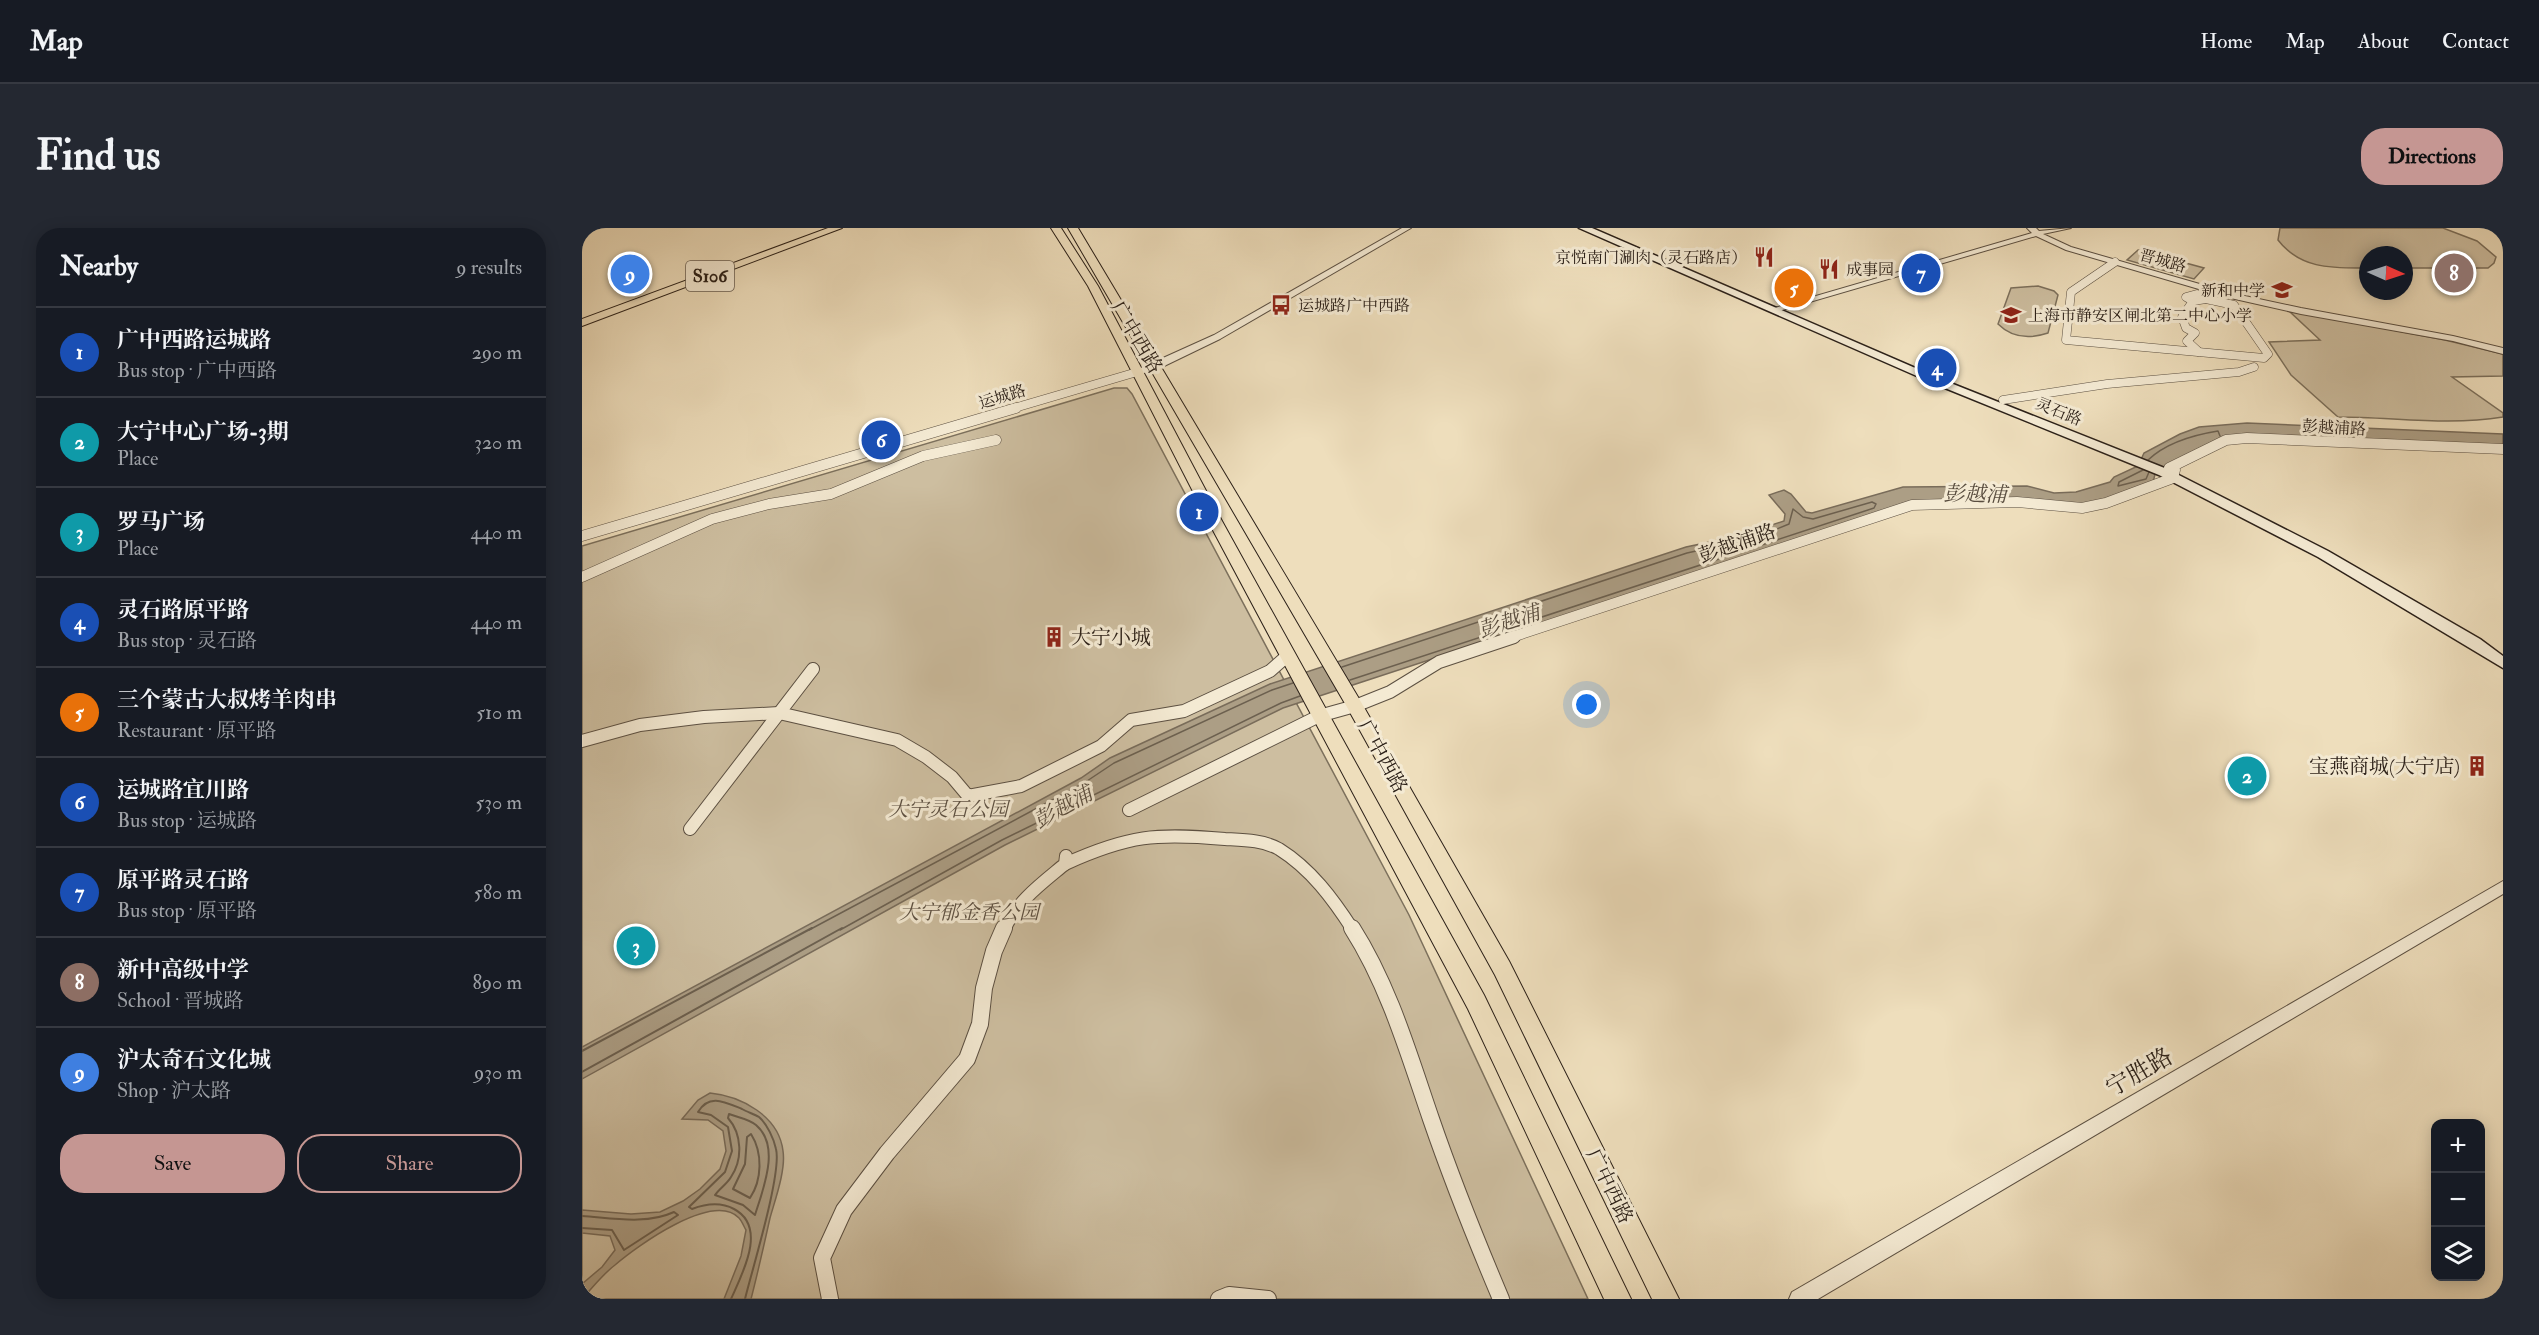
<!DOCTYPE html>
<html lang="en">
<head>
<meta charset="utf-8">
<style>
  body { margin:0; font-family:"IM FELL Double Pica","Noto Serif SC",serif; background:#242831; color:#f1f3f6 }
  .controls { position:absolute; right:18px; bottom:18px; display:grid; overflow:hidden; border-radius:12px; box-shadow:0 3px 15px #0003 }
  .controls button { width:54px; height:54px; display:grid; place-items:center; padding:0; border:0; border-bottom:2px solid #363941; background:#171b24; color:#f1f3f6; font:30px sans-serif }
  .compass { position:absolute; left:1777px; top:18px; width:54px; height:54px; border-radius:50%; background:#171b24; box-shadow:0 3px 15px #0003; rotate:93deg }
  .you { position:absolute; left:1005px; top:477px; width:21px; height:21px; margin:-15px; border:4px solid #fff; border-radius:50%; background:#1a73e8; box-shadow:0 0 0 9px #1a73e833 }
  .badge { display:grid; place-items:center; width:39px; height:39px; border-radius:50%; background:#c59692; color:#fff; font-size:20px; font-weight:700 }
  .pin { position:absolute; translate:-50% -50%; border:3px solid #fff; box-shadow:0 2px 6px #0006 }
  .list { margin:0; padding:0; list-style:none }
  h2 { display:flex; justify-content:space-between; align-items:center; height:78px; margin:0; padding:0 24px; font-size:26px }
  h2 small { font-size:20px; font-weight:400; color:#9ea1a6 }
  .list li { display:grid; grid-template-columns:39px 1fr auto; gap:18px; align-items:center; box-sizing:border-box; height:90px; padding:0 24px; border-top:2px solid #363941 }
  .list b { display:block; font-size:22px; white-space:nowrap }
  .list p { margin:0; font-size:20px; white-space:nowrap; color:#9ea1a6 }
  .list em { font-size:20px; font-style:normal; color:#9ea1a6 }
  .actions { display:flex; gap:12px; padding:18px 24px }
  .actions a { flex:1; padding:14px 0; border:2px solid #c59692; border-radius:24px; text-align:center; font-size:21px; color:#c59692 }
  .actions .main { background:#c59692; color:#111 }
  .icon { flex:none; width:33px; height:33px; fill:none; stroke:currentColor; stroke-width:2; stroke-linecap:round; stroke-linejoin:round }
  .map { position:relative; flex:none; width:1921px; height:1071px; overflow:hidden; border-radius:24px }
  header { display:flex; align-items:center; gap:36px; box-sizing:border-box; height:84px; padding:0 30px; background:#171b24; border-bottom:2px solid #363941 }
  header strong { font-size:28px }
  nav { display:flex; gap:33px; margin-inline-start:auto; font-size:21px }
  .intro { display:flex; align-items:center; justify-content:space-between; box-sizing:border-box; height:144px; padding:0 36px }
  h1 { margin:0; font-size:42px }
  .button { padding:15px 27px; border-radius:24px; background:#c59692; color:#111; font-size:21px; font-weight:700 }
  main { display:flex; gap:36px; padding:0 36px }
  aside { flex:1; background:#171b24; border-radius:24px; box-shadow:0 3px 15px #0003 }
  .map>svg:first-child { display:block }
  .green { fill:#cdbea0; stroke:#7c705c; stroke-width:1.5 }
  .water { fill:#ac9e85; stroke:#796c5a; stroke-width:1.5 }
  .lines { fill:none; stroke-linecap:round; stroke-linejoin:round }
  .shore-far1 { stroke:#6c604f; stroke-width:1.5 }
  .shore { stroke:#6c604f; stroke-width:2 }
  .minor-far3-casing { stroke:#5c5042; stroke-width:9 }
  .minor-far2-casing { stroke:#5c5042; stroke-width:11 }
  .minor-far1-casing { stroke:#5c5042; stroke-width:14 }
  .minor-casing { stroke:#5c5042; stroke-width:18 }
  .tertiary-casing { stroke:#5c5042; stroke-width:2 }
  .secondary-casing { stroke:#2c2119; stroke-width:3 }
  .primary-casing { stroke:#2c2119; stroke-width:2 }
  .minor-far3 { stroke:#f4ead3; stroke-width:8 }
  .minor-far2 { stroke:#f4ead3; stroke-width:10 }
  .minor-far1 { stroke:#f4ead3; stroke-width:12 }
  .minor { stroke:#f4ead3; stroke-width:16 }
  .tertiary { fill:#f4ead3; fill-rule:evenodd }
  .secondary { fill:#f4ead3; fill-rule:evenodd }
  .primary { fill:#eedebc; fill-rule:evenodd }
  .labels { text-anchor:middle; stroke-width:6; stroke-linejoin:round; paint-order:stroke }
  .far-poi-label { font-size:16px; fill:#2c2119; stroke:#f4ead3; text-anchor:start }
  .far-street-label { font-size:16px; fill:#2c2119; stroke:#f4ead3 }
  .shield { fill:#f4ead3; stroke:#685d51; stroke-width:1.5 }
  .shield-label { font-size:18px; font-weight:bold; fill:#2c2119 }
  .street-label { font-size:20px; fill:#2c2119; stroke:#f4ead3 }
  .poi-label { font-size:20px; fill:#2c2119; stroke:#f4ead3; text-anchor:start }
  .park-label { font-size:20px; font-style:italic; fill:#5c5042; stroke:#f4ead3 }
  .water-label { font-size:21px; font-style:italic; fill:#594d3f; stroke:#f4ead3 }
  .near-street-label { font-size:24px; fill:#2c2119; stroke:#f4ead3 }
</style>
</head>
<body>
<header>
<strong>Map</strong>
<nav><a>Home</a><a>Map</a><a>About</a><a>Contact</a></nav>
</header>
<div class="intro"><h1>Find us</h1><a class="button">Directions</a></div>
<main>
<aside>
<h2>Nearby<small>9 results</small></h2>
<ul class="list">
<li><span class="badge" style="background:#1a4fb4">1</span><div><b>广中西路运城路</b><p>Bus stop · 广中西路</p></div><em>290 m</em></li>
<li><span class="badge" style="background:#0f9aa8">2</span><div><b>大宁中心广场-3期</b><p>Place</p></div><em>320 m</em></li>
<li><span class="badge" style="background:#0f9aa8">3</span><div><b>罗马广场</b><p>Place</p></div><em>440 m</em></li>
<li><span class="badge" style="background:#1a4fb4">4</span><div><b>灵石路原平路</b><p>Bus stop · 灵石路</p></div><em>440 m</em></li>
<li><span class="badge" style="background:#e8710a">5</span><div><b>三个蒙古大叔烤羊肉串</b><p>Restaurant · 原平路</p></div><em>510 m</em></li>
<li><span class="badge" style="background:#1a4fb4">6</span><div><b>运城路宜川路</b><p>Bus stop · 运城路</p></div><em>530 m</em></li>
<li><span class="badge" style="background:#1a4fb4">7</span><div><b>原平路灵石路</b><p>Bus stop · 原平路</p></div><em>580 m</em></li>
<li><span class="badge" style="background:#8d6e63">8</span><div><b>新中高级中学</b><p>School · 晋城路</p></div><em>890 m</em></li>
<li><span class="badge" style="background:#3f7fe0">9</span><div><b>沪太奇石文化城</b><p>Shop · 沪太路</p></div><em>930 m</em></li>
</ul>
<div class="actions"><a class="main">Save</a><a>Share</a></div>
</aside>
<div class="map">
<svg width="1921" height="1071" viewBox="0 0 1921 1071">
  <rect width="100%" height="100%" fill="#eedebc"/>
  <filter id="stains"><feTurbulence type="fractalNoise" baseFrequency=".00333" numOctaves="4"/><feColorMatrix values="0 0 0 0 .2 0 0 0 0 .09 0 0 0 0 .02 0 0 0 .5 -.17"/></filter>
  <radialGradient id="worn" r=".72"><stop offset=".6" stop-color="#630" stop-opacity="0"/><stop offset="1" stop-color="#630" stop-opacity=".3"/></radialGradient>
  <g class="green">
    <path d="M 1698,0 L 1861,0 L 1895,13 L 1914,29 L 1912,35 L 1906,40 L 1822,40 L 1822,27 L 1786,27 L 1786,40 C 1752,40 1719,42 1696,12 Z"/>
    <path d="M 1556,22 L 1622,40 L 1612,51 L 1545,32 Z"/>
    <path d="M 1456,58 L 1472,63 L 1476,67 L 1466,105 C 1448,111 1430,110 1416,96 L 1429,60 Z"/>
    <path d="M 1706,82 L 1863,112 L 1921,126 L 1921,148 L 1870,149 L 1921,185 L 1921,189 C 1866,198 1811,189 1756,189 L 1709,147 L 1687,114 L 1738,112 Z"/>
    <path d="M 532,160 L 545,160 L 550,166 L 827,687 L 1006,1071 L 0,1071 L 0,318 Z"/>
  </g>
  <g class="water">
    <path d="M 1665,195 L 1921,206 L 1921,219 L 1644,212 L 1573,246 L 1571,255 L 1509,276 L 1326,275 L 783,453 L 701,480 L 423,617 L 0,851 L 0,819 L 499,550 L 528,530 L 688,456 L 1104,319 L 1156,308 L 1202,293 L 1203,286 L 1187,267 L 1202,262 L 1209,266 L 1224,284 L 1230,285 L 1321,259 L 1445,258 L 1472,265 L 1494,264 L 1528,254 L 1532,249 L 1556,238 L 1562,225 L 1598,206 L 1617,199 Z"/>
    <path d="M 128,865 C 159,868 197,888 201,923 C 204,942 193,972 188,990 C 182,1017 176,1044 169,1071 L 142,1071 L 159,1028 L 164,1002 C 162,999 160,993 157,990 C 131,963 55,1018 33,1037 C 21,1046 11,1059 0,1071 L 0,1056 L 20,1039 L 33,1022 L 28,1008 L 0,1005 L 0,982 L 49,986 L 78,984 L 101,973 L 118,961 L 138,941 L 144,923 L 141,903 L 126,892 L 100,891 L 116,872 Z"/>
  </g>
  <g class="lines">
    <g class="shore-far1">
      <path d="M 1566,232 C 1585,214 1611,207 1636,203 L 1638,208"/>
      <path d="M 1561,242 L 1537,254 L 1536,258 L 1564,251 L 1567,244"/>
      <path d="M 760,439 L 1105,325 L 1173,310 L 1207,296 L 1211,281 L 1221,289 L 1231,291 L 1290,274 L 1294,276 L 1292,280 L 768,452"/>
      <path d="M 227,702 L 502,555 L 532,535 L 690,462 L 711,455"/>
      <path d="M 258,702 L 420,612 L 699,475 L 718,468"/>
    </g>
    <g class="shore">
      <path d="M 0,823 L 230,700"/>
      <path d="M 0,844 L 260,700"/>
      <path d="M 147,886 C 155,889 167,891 174,897 C 199,918 181,961 173,987 L 161,977 L 133,967 C 138,960 145,956 149,949 C 161,931 160,906 146,890 Z"/>
      <path d="M 169,906 C 181,925 180,952 168,970 L 151,961 L 163,936 L 165,909 Z"/>
      <path d="M 0,988 C 30,990 64,997 92,984 L 96,987 L 42,1022 L 30,1002 L 0,1000"/>
      <path d="M 149,1071 C 160,1046 186,999 152,981 C 139,974 123,976 110,981 L 107,979 L 143,944 L 150,923 L 146,899 L 129,887 L 116,884 C 127,865 143,874 160,881 C 165,884 172,886 177,889 C 185,896 192,911 194,921 C 200,945 170,1042 163,1071"/>
    </g>
    <g class="minor-far3-casing">
      <g id="minor-far3">
        <path d="M 1533,34 L 1489,64 L 1484,112 L 1682,130 L 1686,126 L 1652,77 L 1624,71"/>
        <path d="M 1615,66 L 1624,71 L 1611,73 L 1604,69 Z"/>
        <path d="M 1611,73 L 1600,89 L 1604,100 L 1613,105 L 1605,113 L 1617,124"/>
        <path d="M 1421,172 L 1525,156 L 1657,144 L 1672,139"/>
        <path d="M 429,181 L 555,144"/>
      </g>
    </g>
    <g class="minor-far2-casing">
      <g id="minor-far2">
        <path d="M 1587,240 L 1644,212 L 1665,210 L 1921,221"/>
        <path d="M 0,308 L 434,180"/>
        <path d="M 0,349 L 130,291 L 187,276 L 249,266 L 341,228 L 414,212"/>
        <path d="M 927,410 L 1330,277 L 1435,274 L 1500,280 L 1524,275 L 1591,250 L 1593,242"/>
      </g>
    </g>
    <g class="minor-far1-casing">
      <g id="minor-far1">
        <path d="M 0,513 L 58,497 L 122,489 L 197,485 L 315,512 L 344,529 L 370,549 L 386,568 L 439,558 L 519,518 L 549,492 L 602,483 L 688,443 L 705,428"/>
        <path d="M 547,582 L 737,488 L 773,478 L 808,464 L 857,434 L 932,409"/>
        <path d="M 108,601 L 231,441"/>
        <path d="M 483,636 C 547,607 574,605 643,611 C 661,612 681,612 697,621 C 729,641 751,671 771,702"/>
        <path d="M 422,702 C 435,673 459,656 483,636 L 484,628"/>
      </g>
    </g>
    <g class="minor-casing">
      <g id="minor">
        <path d="M 770,700 C 807,758 827,827 849,891 C 870,952 894,1012 919,1071"/>
        <path d="M 248,1071 L 240,1030 L 262,982 L 305,925 L 385,831 L 398,796 L 402,760 L 412,723 L 422,700"/>
        <path d="M 637,1071 L 647,1067 L 686,1071"/>
      </g>
    </g>
    <g class="tertiary-casing">
      <g id="tertiary">
        <path d="M 820,0 L 829,0 L 638,111 L 576,141 L 555,147 L 550,144 L 632,107 Z"/>
        <path d="M 1445,0 L 1454,0 L 1457,3 L 1489,0 L 1461,6 L 1489,19 L 1649,65 L 1719,80 L 1871,108 L 1921,120 L 1921,126 L 1871,113 L 1719,86 L 1644,69 L 1484,22 L 1454,8 L 1193,84 L 1186,82 L 1450,5 Z"/>
        <path d="M 1921,653 L 1921,666 L 1236,1071 L 1207,1071 L 1210,1064 Z"/>
      </g>
    </g>
    <g class="secondary-casing">
      <path id="secondary" d="M 997,0 L 1010,0 L 1361,152 L 1585,241 L 1746,323 L 1898,411 L 1921,428 L 1921,440 L 1736,329 L 1577,247 L 1353,156 Z"/>
    </g>
    <g class="primary-casing">
      <g id="primary">
        <path d="M 246,0 L 260,0 L 0,98 L 0,91 Z"/>
        <path d="M 469,0 L 479,0 L 516,58 L 640,293 L 902,767 L 1049,1071 L 1022,1071 L 886,781 L 626,293 L 506,58 Z"/>
        <path d="M 486,0 L 496,0 L 779,474 L 927,733 L 1097,1071 L 1070,1071 L 913,747 L 765,479 Z"/>
      </g>
    </g>
    <use href="#minor-far3" class="minor-far3"/>
    <use href="#minor-far2" class="minor-far2"/>
    <use href="#minor-far1" class="minor-far1"/>
    <use href="#minor" class="minor"/>
    <use href="#tertiary" class="tertiary"/>
    <use href="#secondary" class="secondary"/>
    <use href="#primary" class="primary"/>
  </g>
  <defs>
    <g id="restaurant-bare" transform="scale(1.62)"><path d="M-5-6h1v4h1v-4h1v4h1v-4h1v5L-1.5 .5V6h-2V.5L-5-1ZM5-6V6H3V1.5H1.5Q1.5-4 5-6Z" fill="#8f2418" stroke="#f4ead3" stroke-width="2.5" paint-order="stroke"/></g>
    <g id="school-bare" transform="scale(1.62)"><path d="M0-5L7-2L0 1L-7-2ZM-4 1L0 2.5L4 1V4Q0 6-4 4Z" fill="#8f2418" stroke="#f4ead3" stroke-width="2.5" paint-order="stroke"/></g>
    <g id="bus-bare" transform="scale(1.62)"><path d="M-5-6H5V4H4V6H2V4H-2V6H-4V4H-5ZM-3.5-4V0h7V-4ZM-3.5 1.2v1.5H-2V1.2ZM2 1.2v1.5H3.5V1.2Z" fill="#8f2418" stroke="#f4ead3" stroke-width="2.5" paint-order="stroke"/></g>
    <g id="building-bare" transform="scale(1.62)"><path d="M-4-6H4V6H1V3H-1V6H-4ZM-2.5-4.3h1.7v1.8h-1.7ZM.8-4.3h1.7v1.8H.8ZM-2.5-1h1.7V.8h-1.7ZM.8-1h1.7V.8H.8Z" fill="#8f2418" stroke="#f4ead3" stroke-width="2.5" paint-order="stroke"/></g>
  </defs>
  <g fill-rule="evenodd">
    <use href="#restaurant-bare" x="1182" y="29"/>
    <use href="#restaurant-bare" x="1247" y="41"/>
    <use href="#school-bare" x="1700" y="62"/>
    <use href="#bus-bare" x="699" y="77"/>
    <use href="#school-bare" x="1429" y="87"/>
    <use href="#building-bare" x="472" y="409"/>
    <use href="#building-bare" x="1895" y="538"/>
  </g>
  <g class="labels">
    <g class="far-poi-label">
      <text x="1165" y="35" text-anchor="end">京悦南门涮肉（灵石路店）</text>
      <text x="1264" y="47">成事园</text>
      <text x="1683" y="68" text-anchor="end">新和中学</text>
      <text x="716" y="83">运城路广中西路</text>
      <text x="1446" y="93">上海市静安区闸北第二中心小学</text>
    </g>
    <g class="far-street-label">
      <text transform="translate(1581 32) rotate(16)" y="6">晋城路</text>
      <text transform="translate(420 168) rotate(-17)" y="6">运城路</text>
      <text transform="translate(1477 183) rotate(22)" y="6">灵石路</text>
      <text transform="translate(1752 199) rotate(3)" y="6">彭越浦路</text>
    </g>
    <rect class="shield" x="104" y="33" width="48" height="30" rx="4.5"/>
    <g class="shield-label">
      <text x="128" y="54">S106</text>
    </g>
    <g class="street-label">
      <text transform="translate(555 109) rotate(59)" y="7">广中西路</text>
      <text transform="translate(1155 315) rotate(-19)" y="7">彭越浦路</text>
      <text transform="translate(801 528) rotate(61)" y="7">广中西路</text>
      <text transform="translate(1028 958) rotate(64)" y="7">广中西路</text>
    </g>
    <g class="poi-label">
      <text x="489" y="416">大宁小城</text>
      <text x="1878" y="545" text-anchor="end">宝燕商城(大宁店)</text>
    </g>
    <g class="park-label">
      <text x="366" y="588">大宁灵石公园</text>
      <text x="387" y="691">大宁郁金香公园</text>
    </g>
    <g class="water-label">
      <text transform="translate(1393 266) rotate(1)" y="7">彭越浦</text>
      <text transform="translate(927 393) rotate(-18)" y="7">彭越浦</text>
      <text transform="translate(481 579) rotate(-29)" y="7">彭越浦</text>
    </g>
    <g class="near-street-label">
      <text transform="translate(1557 844) rotate(-30)" y="8">宁胜路</text>
    </g>
  </g>
  <rect width="100%" height="100%" filter="url(#stains)"/>
  <rect width="100%" height="100%" fill="url(#worn)"/>
</svg>
<div class="controls">
<button>+</button>
<button>−</button>
<button><svg class="icon" aria-label="layers" viewBox="0 0 24 24"><path d="M12 4l9 5-9 5-9-5zM3 14l9 5 9-5"/></svg></button>
</div>
<svg class="compass" viewBox="-18 -18 36 36"><path d="M0-13l5 13h-10z" fill="#e53935"/><path d="M0 13l5-13h-10z" fill="#9ea1a6"/></svg>
<div class="you"></div>
<div class="pin badge" style="left:617px;top:284px;background:#1a4fb4">1</div>
<div class="pin badge" style="left:1665px;top:548px;background:#0f9aa8">2</div>
<div class="pin badge" style="left:54px;top:718px;background:#0f9aa8">3</div>
<div class="pin badge" style="left:1355px;top:140px;background:#1a4fb4">4</div>
<div class="pin badge" style="left:1212px;top:60px;background:#e8710a">5</div>
<div class="pin badge" style="left:299px;top:212px;background:#1a4fb4">6</div>
<div class="pin badge" style="left:1339px;top:45px;background:#1a4fb4">7</div>
<div class="pin badge" style="left:1872px;top:45px;background:#8d6e63">8</div>
<div class="pin badge" style="left:48px;top:46px;background:#3f7fe0">9</div>
</div>
</main>
</body>
</html>
